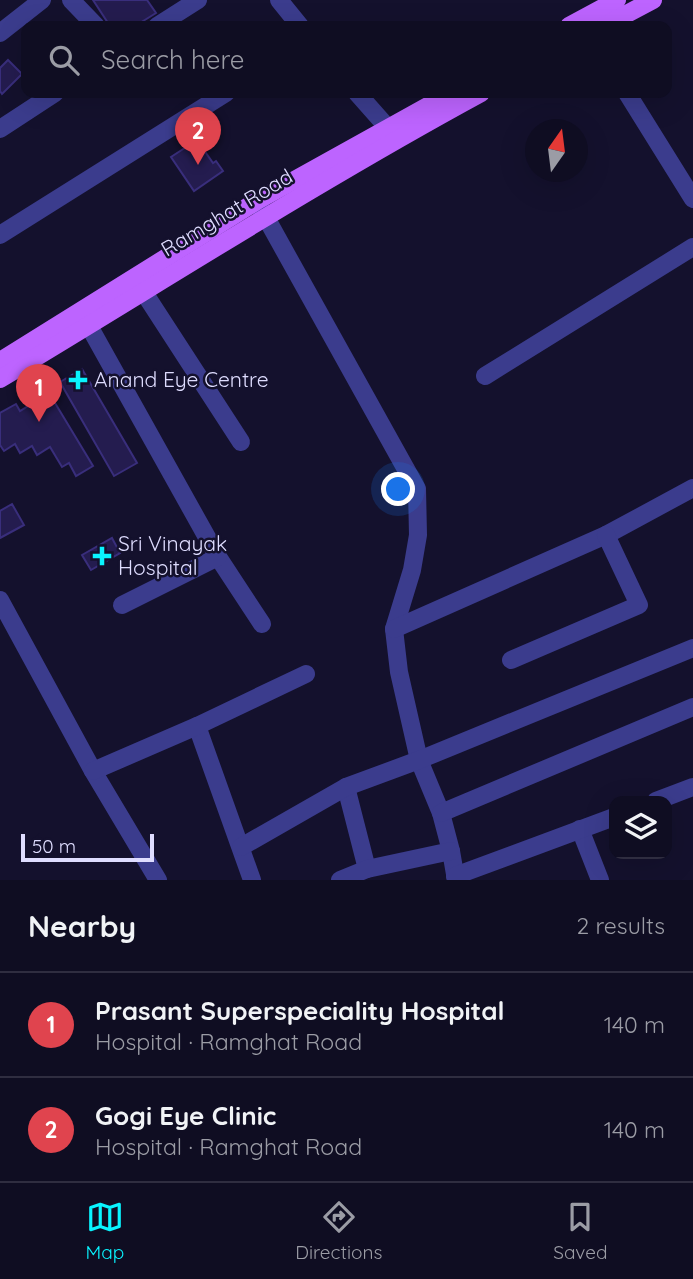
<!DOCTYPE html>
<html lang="en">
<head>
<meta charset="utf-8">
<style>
  body { margin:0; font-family:Quicksand,sans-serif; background:#1d1b2f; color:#f1f3f6 }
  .controls { position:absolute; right:21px; bottom:21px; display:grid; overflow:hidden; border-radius:14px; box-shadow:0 7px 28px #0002 }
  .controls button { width:63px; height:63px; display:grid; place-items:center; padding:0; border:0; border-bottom:2px solid #2f2d40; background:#0f0d22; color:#f1f3f6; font:35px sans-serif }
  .compass { position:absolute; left:525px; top:119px; width:63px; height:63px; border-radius:50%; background:#0f0d22; box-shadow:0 7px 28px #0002; rotate:14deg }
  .scale { position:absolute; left:21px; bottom:18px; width:133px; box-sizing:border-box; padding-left:7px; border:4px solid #dfddff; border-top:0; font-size:19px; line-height:24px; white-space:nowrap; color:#dfddff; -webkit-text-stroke:5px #14112d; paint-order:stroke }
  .you { position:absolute; left:399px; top:490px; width:24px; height:24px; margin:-18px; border:5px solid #fff; border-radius:50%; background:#1a73e8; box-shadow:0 0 0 10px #1a73e833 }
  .badge { display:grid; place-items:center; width:46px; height:46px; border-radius:50%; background:#09f4ff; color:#fff; font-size:23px; font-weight:700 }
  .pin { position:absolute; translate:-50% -58px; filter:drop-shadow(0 2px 4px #0008) }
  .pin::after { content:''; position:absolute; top:37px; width:24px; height:21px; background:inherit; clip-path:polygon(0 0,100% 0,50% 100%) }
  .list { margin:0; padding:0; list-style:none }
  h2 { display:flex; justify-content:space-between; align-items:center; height:91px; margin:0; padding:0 28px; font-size:30px }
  h2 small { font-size:23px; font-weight:400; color:#9b9ca5 }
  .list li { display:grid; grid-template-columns:46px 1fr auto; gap:21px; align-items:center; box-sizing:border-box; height:105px; padding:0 28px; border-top:2px solid #2f2d40 }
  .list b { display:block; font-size:26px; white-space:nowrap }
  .list p { margin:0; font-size:23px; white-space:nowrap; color:#9b9ca5 }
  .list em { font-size:23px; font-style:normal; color:#9b9ca5 }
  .icon { flex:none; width:38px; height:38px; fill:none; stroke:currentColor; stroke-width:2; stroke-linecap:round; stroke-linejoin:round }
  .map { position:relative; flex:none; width:693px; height:880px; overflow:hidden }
  .search { position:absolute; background:#0f0d22; box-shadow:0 7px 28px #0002; left:21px; right:21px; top:21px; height:77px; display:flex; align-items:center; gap:18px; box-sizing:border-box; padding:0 24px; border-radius:14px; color:#9b9ca5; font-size:26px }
  .sheet { height:301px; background:#0f0d22 }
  nav { display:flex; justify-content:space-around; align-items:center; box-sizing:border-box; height:98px; border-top:2px solid #2f2d40; background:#0f0d22; font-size:19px; color:#9b9ca5 }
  nav a { display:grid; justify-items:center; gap:4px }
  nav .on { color:#09f4ff }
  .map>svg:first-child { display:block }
  .building { fill:#241c4f; stroke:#392e7c; stroke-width:2 }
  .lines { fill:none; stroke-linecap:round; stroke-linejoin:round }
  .minor { stroke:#3b3c8d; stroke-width:18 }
  .major { stroke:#bd64ff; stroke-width:18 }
  .poi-dot { fill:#09f4ff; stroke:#14112d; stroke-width:2.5 }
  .labels { text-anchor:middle; stroke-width:5; stroke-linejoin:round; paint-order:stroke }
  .street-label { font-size:21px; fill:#dfddff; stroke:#14112d }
  .poi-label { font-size:21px; fill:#dfddff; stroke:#14112d; text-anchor:start }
</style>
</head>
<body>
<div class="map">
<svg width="693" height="880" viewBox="0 0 693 880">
  <rect width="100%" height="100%" fill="#14112d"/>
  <g class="building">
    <path d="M 93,0 L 147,0 L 156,13 L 135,26 L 110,26 Z"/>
    <path d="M 8,60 L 22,74 L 2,94 L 0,91 L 0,68 Z"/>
    <path d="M 197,140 L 213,163 L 216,161 L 223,171 L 194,191 L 171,157 Z"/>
    <path d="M 82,369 L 137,463 L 114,476 L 60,382 Z"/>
    <path d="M 49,393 L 93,466 L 76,476 L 69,463 L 62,467 L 50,447 L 37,455 L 32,446 L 20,453 L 15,444 L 4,451 L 0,445 L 0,413 L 16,404 L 20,411 Z"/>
    <path d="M 12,504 L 24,525 L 0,538 L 0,511 Z"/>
    <path d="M 112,538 L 120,553 L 91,570 L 82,555 Z"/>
  </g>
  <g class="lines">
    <g class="minor">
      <path d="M 71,0 L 96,26"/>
      <path d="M 279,0 L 300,26"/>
      <path d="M 157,26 L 198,0"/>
      <path d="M 0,33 L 42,0"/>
      <path d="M 357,93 L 388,128"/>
      <path d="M 627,93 L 693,199"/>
      <path d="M 0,129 L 55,93"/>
      <path d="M 259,205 L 417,489 L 418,535 L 412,570 L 394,629 L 399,672 L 419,760 L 441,813 L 451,851 L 456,880"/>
      <path d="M 0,235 L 226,93"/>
      <path d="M 143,291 L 241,442"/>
      <path d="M 89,326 L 218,557 L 262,624"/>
      <path d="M 485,376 L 693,247"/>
      <path d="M 0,600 L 93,771 L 158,880"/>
      <path d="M 122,605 L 218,557"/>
      <path d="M 394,629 L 606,535 L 693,488"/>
      <path d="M 511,660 L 639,605 L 606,535"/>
      <path d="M 197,726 L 252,880"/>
      <path d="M 93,771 L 197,726 L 306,674"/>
      <path d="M 346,787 L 367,869"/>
      <path d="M 656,801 L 693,787"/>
      <path d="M 441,813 L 693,707"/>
      <path d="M 580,829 L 600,880"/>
      <path d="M 241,847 L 346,787 L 419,760 L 693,648"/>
      <path d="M 455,876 L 614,817"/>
      <path d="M 340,880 L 367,869 L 451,851"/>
    </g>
    <g class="major">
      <path d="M 569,26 L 617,0"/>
      <path d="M 604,26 L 653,0"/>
      <path d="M 0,361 L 257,201 L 451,93"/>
      <path d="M 0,379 C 160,283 317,182 481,93"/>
    </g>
  </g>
  <g class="poi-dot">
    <path d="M74.5 369.5h7v7h7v7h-7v7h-7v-7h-7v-7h7z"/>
    <path d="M98.5 545.5h7v7h7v7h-7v7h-7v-7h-7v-7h7z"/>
  </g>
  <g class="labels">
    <g class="street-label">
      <text transform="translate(227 213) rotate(-31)" y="7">Ramghat Road</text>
    </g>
    <g class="poi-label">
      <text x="94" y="387">Anand Eye Centre</text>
      <text x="118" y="551">Sri Vinayak<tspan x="118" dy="24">Hospital</tspan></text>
    </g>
  </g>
</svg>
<div class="controls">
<button><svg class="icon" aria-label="layers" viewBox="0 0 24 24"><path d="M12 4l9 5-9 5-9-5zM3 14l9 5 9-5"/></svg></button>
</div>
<svg class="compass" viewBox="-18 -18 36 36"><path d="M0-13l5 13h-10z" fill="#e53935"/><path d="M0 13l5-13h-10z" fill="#9b9ca5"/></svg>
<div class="scale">50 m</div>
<div class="you"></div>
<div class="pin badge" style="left:39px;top:422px;background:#e0444e">1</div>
<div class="pin badge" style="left:198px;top:165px;background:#e0444e">2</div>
<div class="search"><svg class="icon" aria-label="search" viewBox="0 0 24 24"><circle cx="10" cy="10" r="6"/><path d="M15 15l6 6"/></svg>Search here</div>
</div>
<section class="sheet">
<h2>Nearby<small>2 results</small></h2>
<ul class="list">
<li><span class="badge" style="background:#e0444e">1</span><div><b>Prasant Superspeciality Hospital</b><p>Hospital · Ramghat Road</p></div><em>140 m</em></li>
<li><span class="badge" style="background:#e0444e">2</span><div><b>Gogi Eye Clinic</b><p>Hospital · Ramghat Road</p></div><em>140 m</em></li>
</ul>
</section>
<nav>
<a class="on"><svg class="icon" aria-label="map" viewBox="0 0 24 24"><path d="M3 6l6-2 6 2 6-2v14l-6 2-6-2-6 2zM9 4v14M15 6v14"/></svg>Map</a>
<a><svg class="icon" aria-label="directions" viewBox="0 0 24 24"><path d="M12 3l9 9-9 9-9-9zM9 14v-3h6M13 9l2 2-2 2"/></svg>Directions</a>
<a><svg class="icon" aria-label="saved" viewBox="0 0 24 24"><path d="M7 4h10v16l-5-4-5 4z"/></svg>Saved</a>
</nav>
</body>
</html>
